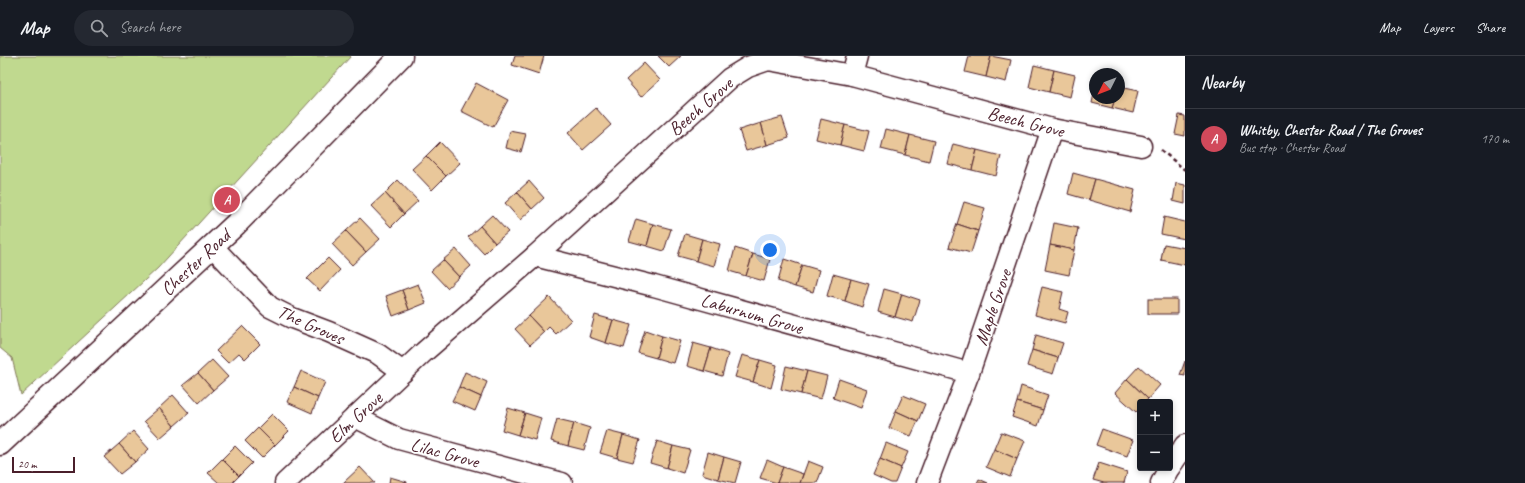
<!DOCTYPE html>
<html lang="en">
<head>
<meta charset="utf-8">
<style>
  body { margin:0; font-family:Caveat,sans-serif; background:#242831; color:#f1f3f6 }
  .controls { position:absolute; right:12px; bottom:12px; display:grid; overflow:hidden; border-radius:4px; box-shadow:0 2px 6px #0003 }
  .controls button { width:36px; height:36px; display:grid; place-items:center; padding:0; border:0; border-bottom:1px solid #363941; background:#171b24; color:#f1f3f6; font:20px sans-serif }
  .compass { position:absolute; left:1089px; top:12px; width:36px; height:36px; border-radius:50%; background:#171b24; box-shadow:0 2px 6px #0003; rotate:228deg }
  .scale { position:absolute; left:12px; bottom:10px; width:63px; box-sizing:border-box; padding-left:4px; border:2px solid #4a1f2b; border-top:0; font-size:11px; line-height:14px; white-space:nowrap; color:#4a1f2b; -webkit-text-stroke:3px #fff; paint-order:stroke }
  .you { position:absolute; left:770px; top:194px; width:14px; height:14px; margin:-10px; border:3px solid #fff; border-radius:50%; background:#1a73e8; box-shadow:0 0 0 6px #1a73e833 }
  .badge { display:grid; place-items:center; width:26px; height:26px; border-radius:50%; background:#d1495b; color:#fff; font-size:13px; font-weight:700 }
  .pin { position:absolute; translate:-50% -50%; border:2px solid #fff; box-shadow:0 1px 4px #0006 }
  .list { margin:0; padding:0; list-style:none }
  h2 { display:flex; justify-content:space-between; align-items:center; height:52px; margin:0; padding:0 16px; font-size:17px }
  h2 small { font-size:13px; font-weight:400; color:#9ea1a6 }
  .list li { display:grid; grid-template-columns:26px 1fr auto; gap:12px; align-items:center; box-sizing:border-box; height:60px; padding:0 16px; border-top:1px solid #363941 }
  .list b { display:block; font-size:15px; white-space:nowrap }
  .list p { margin:0; font-size:13px; white-space:nowrap; color:#9ea1a6 }
  .list em { font-size:13px; font-style:normal; color:#9ea1a6 }
  .icon { flex:none; width:22px; height:22px; fill:none; stroke:currentColor; stroke-width:2; stroke-linecap:round; stroke-linejoin:round }
  .map { position:relative; flex:none; width:1185px; height:427px; overflow:hidden }
  header { display:flex; align-items:center; gap:24px; box-sizing:border-box; height:56px; padding:0 20px; background:#171b24; border-bottom:1px solid #363941 }
  header strong { font-size:19px }
  nav { display:flex; gap:22px; margin-inline-start:auto; font-size:14px }
  .search { width:280px; height:36px; background:#242831; display:flex; align-items:center; gap:10px; box-sizing:border-box; padding:0 14px; border-radius:22px; color:#9ea1a6; font-size:15px }
  main { display:flex }
  aside { flex:1; background:#171b24 }
  .map>svg:first-child { display:block }
  .green { fill:#c0d98f; stroke:#857c5d }
  .building { fill:#e9c79a; stroke:#4a1f2b }
  .lines { fill:none; stroke-linecap:round; stroke-linejoin:round }
  .street-casing { stroke:#4a1f2b; stroke-width:23 }
  .primary-casing { stroke:#4a1f2b; stroke-width:25 }
  .path { stroke:#4a1f2b; stroke-width:2.5; stroke-dasharray:4 3; stroke-linecap:butt }
  .street { stroke:#fff; stroke-width:20 }
  .primary { stroke:#fff; stroke-width:22 }
  .labels { text-anchor:middle; stroke-width:3.5; stroke-linejoin:round; paint-order:stroke }
  .street-label { font-size:19px; fill:#4a1f2b; stroke:#fff }
</style>
</head>
<body>
<header>
<strong>Map</strong>
<div class="search"><svg class="icon" aria-label="search" viewBox="0 0 24 24"><circle cx="10" cy="10" r="6"/><path d="M15 15l6 6"/></svg>Search here</div>
<nav><a>Map</a><a>Layers</a><a>Share</a></nav>
</header>
<main>
<div class="map">
<svg width="1185" height="427" viewBox="0 0 1185 427">
  <rect width="100%" height="100%" fill="#fff"/>
  <filter id="ink" filterUnits="userSpaceOnUse"><feTurbulence type="fractalNoise" baseFrequency=".025" numOctaves="2"/><feDisplacementMap in="SourceGraphic" scale="8" xChannelSelector="R" yChannelSelector="G"/><feConvolveMatrix kernelMatrix="1 2 1 2 8 2 1 2 1" color-interpolation-filters="sRGB"/></filter>
  <g filter="url(#ink)">
    <path class="green" d="M 0,0 L 351,0 L 158,212 L 21,339 L 12,302 L 0,292 Z"/>
    <g class="building">
      <path d="M 515,0 L 544,0 L 539,18 L 512,9 Z"/>
      <path d="M 658,0 L 681,0 L 669,11 Z"/>
      <path d="M 969,0 L 991,0 L 986,21 L 965,16 Z"/>
      <path d="M 991,0 L 1011,4 L 1006,26 L 986,21 Z"/>
      <path d="M 644,7 L 660,24 L 641,41 L 626,24 Z"/>
      <path d="M 1034,9 L 1054,14 L 1049,36 L 1029,31 Z"/>
      <path d="M 1054,14 L 1075,19 L 1070,41 L 1049,36 Z"/>
      <path d="M 476,27 L 508,44 L 493,71 L 461,55 Z"/>
      <path d="M 1119,31 L 1138,35 L 1133,57 L 1112,52 L 1115,42 L 1119,42 Z"/>
      <path d="M 1095,33 L 1095,42 L 1115,42 L 1112,52 L 1092,47 Z"/>
      <path d="M 596,52 L 611,69 L 583,94 L 568,77 Z"/>
      <path d="M 1179,59 L 1185,60 L 1185,80 L 1175,78 Z"/>
      <path d="M 782,61 L 789,82 L 767,89 L 761,67 Z"/>
      <path d="M 821,63 L 845,69 L 840,89 L 816,83 Z"/>
      <path d="M 761,67 L 767,89 L 746,95 L 739,74 Z"/>
      <path d="M 845,69 L 869,75 L 864,95 L 840,89 Z"/>
      <path d="M 886,73 L 910,79 L 905,99 L 881,93 Z"/>
      <path d="M 510,75 L 526,78 L 521,96 L 506,92 Z"/>
      <path d="M 910,79 L 934,85 L 929,105 L 905,99 Z"/>
      <path d="M 440,86 L 460,107 L 446,120 L 426,100 Z"/>
      <path d="M 953,88 L 977,94 L 972,114 L 948,108 Z"/>
      <path d="M 977,94 L 1001,100 L 996,120 L 972,114 Z"/>
      <path d="M 426,100 L 446,120 L 432,134 L 412,113 Z"/>
      <path d="M 1073,117 L 1095,123 L 1089,144 L 1068,138 Z"/>
      <path d="M 1095,123 L 1135,134 L 1130,156 L 1089,144 Z"/>
      <path d="M 398,124 L 418,145 L 404,158 L 385,137 Z"/>
      <path d="M 529,125 L 544,142 L 532,153 L 517,136 Z"/>
      <path d="M 1176,127 L 1185,129 L 1185,148 L 1173,145 Z"/>
      <path d="M 517,136 L 532,153 L 520,164 L 505,147 Z"/>
      <path d="M 385,137 L 404,158 L 391,171 L 371,150 Z"/>
      <path d="M 964,146 L 985,152 L 978,175 L 957,168 Z"/>
      <path d="M 492,159 L 508,176 L 495,187 L 480,170 Z"/>
      <path d="M 1164,161 L 1185,166 L 1185,183 L 1161,178 Z"/>
      <path d="M 360,162 L 380,183 L 366,196 L 346,175 Z"/>
      <path d="M 636,163 L 653,168 L 647,190 L 629,185 Z"/>
      <path d="M 1054,167 L 1078,172 L 1074,194 L 1050,189 Z"/>
      <path d="M 653,168 L 671,173 L 664,195 L 647,190 Z"/>
      <path d="M 957,168 L 978,175 L 971,197 L 949,191 Z"/>
      <path d="M 480,170 L 495,187 L 484,198 L 468,181 Z"/>
      <path d="M 346,175 L 366,196 L 352,209 L 332,188 Z"/>
      <path d="M 685,178 L 702,183 L 696,205 L 678,200 Z"/>
      <path d="M 702,183 L 720,188 L 714,210 L 696,205 Z"/>
      <path d="M 1164,188 L 1185,192 L 1185,209 L 1161,204 Z"/>
      <path d="M 1050,189 L 1074,194 L 1069,219 L 1045,214 Z"/>
      <path d="M 735,192 L 753,198 L 746,220 L 729,215 Z"/>
      <path d="M 456,193 L 471,210 L 459,221 L 443,204 Z"/>
      <path d="M 753,198 L 770,203 L 764,225 L 746,220 Z"/>
      <path d="M 328,202 L 340,214 L 320,235 L 307,223 Z"/>
      <path d="M 784,203 L 802,209 L 795,231 L 778,225 Z"/>
      <path d="M 443,204 L 459,221 L 447,232 L 431,215 Z"/>
      <path d="M 802,209 L 819,214 L 813,236 L 795,231 Z"/>
      <path d="M 833,218 L 851,223 L 845,245 L 827,240 Z"/>
      <path d="M 851,223 L 869,228 L 862,251 L 845,245 Z"/>
      <path d="M 418,228 L 426,247 L 409,254 L 402,234 Z"/>
      <path d="M 1042,231 L 1063,236 L 1059,253 L 1068,256 L 1065,267 L 1035,259 Z"/>
      <path d="M 884,233 L 902,238 L 895,261 L 878,256 Z"/>
      <path d="M 402,234 L 409,254 L 393,260 L 386,240 Z"/>
      <path d="M 902,238 L 920,244 L 913,266 L 895,261 Z"/>
      <path d="M 549,241 L 571,264 L 556,278 L 549,271 L 544,276 L 529,260 Z"/>
      <rect x="1148" y="243" width="29" height="15"/>
      <path d="M 595,259 L 613,264 L 606,287 L 589,281 Z"/>
      <path d="M 529,260 L 544,276 L 530,289 L 515,273 Z"/>
      <path d="M 613,264 L 631,269 L 624,292 L 606,287 Z"/>
      <path d="M 242,270 L 260,288 L 245,303 L 239,297 L 228,307 L 216,295 Z"/>
      <path d="M 645,274 L 662,280 L 656,302 L 638,297 Z"/>
      <path d="M 1036,279 L 1063,287 L 1058,302 L 1032,294 Z"/>
      <path d="M 662,280 L 680,285 L 673,307 L 656,302 Z"/>
      <path d="M 693,287 L 711,292 L 704,315 L 687,310 Z"/>
      <path d="M 711,292 L 728,298 L 722,320 L 704,315 Z"/>
      <path d="M 1032,294 L 1058,302 L 1053,318 L 1027,310 Z"/>
      <path d="M 742,299 L 760,304 L 753,326 L 735,321 Z"/>
      <path d="M 212,304 L 228,321 L 213,334 L 198,317 Z"/>
      <path d="M 760,304 L 777,309 L 771,332 L 753,326 Z"/>
      <path d="M 1185,305 L 1185,320 L 1180,319 Z"/>
      <path d="M 786,310 L 807,315 L 801,338 L 781,333 Z"/>
      <path d="M 1139,310 L 1160,329 L 1148,343 L 1127,323 Z"/>
      <path d="M 301,315 L 325,326 L 318,342 L 294,331 Z"/>
      <path d="M 807,315 L 827,320 L 821,343 L 801,338 Z"/>
      <path d="M 465,316 L 487,326 L 481,341 L 459,331 Z"/>
      <path d="M 198,317 L 213,334 L 199,347 L 183,329 Z"/>
      <path d="M 839,323 L 867,333 L 861,352 L 833,342 Z"/>
      <path d="M 1127,323 L 1148,343 L 1145,346 L 1140,346 L 1140,352 L 1136,356 L 1115,337 Z"/>
      <path d="M 1021,330 L 1048,339 L 1043,354 L 1017,346 Z"/>
      <path d="M 294,331 L 318,342 L 312,357 L 287,346 Z"/>
      <path d="M 459,331 L 481,341 L 475,355 L 452,345 Z"/>
      <path d="M 173,339 L 189,357 L 174,370 L 159,352 Z"/>
      <path d="M 903,339 L 925,348 L 918,365 L 896,355 Z"/>
      <path d="M 1017,346 L 1043,354 L 1038,370 L 1012,361 Z"/>
      <path d="M 159,352 L 174,370 L 160,382 L 144,365 Z"/>
      <path d="M 508,352 L 525,357 L 518,379 L 502,374 Z"/>
      <path d="M 896,355 L 918,365 L 911,380 L 889,372 Z"/>
      <path d="M 525,357 L 541,362 L 535,384 L 518,379 Z"/>
      <path d="M 272,358 L 289,375 L 275,389 L 258,372 Z"/>
      <path d="M 557,363 L 574,367 L 568,390 L 551,385 Z"/>
      <path d="M 574,367 L 590,372 L 584,394 L 568,390 Z"/>
      <path d="M 258,372 L 275,389 L 262,402 L 245,385 Z"/>
      <path d="M 1102,373 L 1133,384 L 1127,400 L 1096,389 Z"/>
      <path d="M 133,375 L 149,393 L 135,406 L 119,388 Z"/>
      <path d="M 607,375 L 623,379 L 617,402 L 600,397 Z"/>
      <path d="M 1001,376 L 1025,385 L 1017,403 L 994,393 Z"/>
      <path d="M 623,379 L 640,384 L 633,406 L 617,402 Z"/>
      <path d="M 657,385 L 673,390 L 667,412 L 650,407 Z"/>
      <path d="M 886,387 L 908,396 L 901,412 L 880,403 Z"/>
      <path d="M 119,388 L 135,406 L 120,418 L 104,401 Z"/>
      <path d="M 235,390 L 252,407 L 239,420 L 222,403 Z"/>
      <path d="M 673,390 L 690,394 L 683,417 L 667,412 Z"/>
      <path d="M 994,393 L 1017,403 L 1010,421 L 986,411 Z"/>
      <path d="M 708,396 L 724,401 L 718,423 L 702,418 Z"/>
      <path d="M 724,401 L 741,406 L 735,427 L 718,423 Z"/>
      <path d="M 222,403 L 239,420 L 232,427 L 219,427 L 208,417 Z"/>
      <path d="M 880,403 L 901,412 L 895,427 L 891,427 L 873,419 Z"/>
      <path d="M 767,404 L 783,411 L 777,427 L 760,422 Z"/>
      <path d="M 808,405 L 823,411 L 817,427 L 800,427 Z"/>
      <path d="M 1099,407 L 1127,416 L 1124,427 L 1104,427 L 1093,424 Z"/>
      <path d="M 360,411 L 375,427 L 343,427 Z"/>
      <path d="M 783,411 L 803,418 L 800,427 L 777,427 Z"/>
      <path d="M 390,421 L 407,426 L 407,427 L 389,427 Z"/>
      <path d="M 979,423 L 988,427 L 977,427 Z"/>
    </g>
    <g class="lines">
      <g class="street-casing">
        <g id="street">
          <path d="M 852,19 L 857,0"/>
          <path d="M 212,190 L 270,251 L 292,262 L 329,276 L 378,298 L 403,316"/>
          <path d="M 535,200 L 654,230 L 969,317"/>
          <path d="M 355,361 L 399,383 L 562,427"/>
          <path d="M 1170,411 L 1185,389"/>
          <path d="M 285,427 L 424,296 L 535,200 L 730,22 L 748,11 L 768,4 L 852,19 L 1052,73 L 1141,90"/>
          <path d="M 927,427 L 969,317 L 1052,73"/>
          <path d="M 1161,427 L 1169,412"/>
        </g>
      </g>
      <g class="primary-casing">
        <path id="primary" d="M 0,388 L 236,168 L 401,0"/>
      </g>
      <path class="path" d="M 1161,94 L 1185,114"/>
      <use href="#street" class="street"/>
      <use href="#primary" class="primary"/>
    </g>
  </g>
  <g class="labels">
    <g class="street-label">
      <text transform="translate(700 50) rotate(-41)" y="7">Beech Grove</text>
      <text transform="translate(1026 65) rotate(14)" y="7">Beech Grove</text>
      <text transform="translate(195 206) rotate(-43)" y="7">Chester Road</text>
      <text transform="translate(992 251) rotate(-71)" y="7">Maple Grove</text>
      <text transform="translate(752 257) rotate(16)" y="7">Laburnum Grove</text>
      <text transform="translate(311 268) rotate(24)" y="7">The Groves</text>
      <text transform="translate(355 361) rotate(-43)" y="7">Elm Grove</text>
      <text transform="translate(445 396) rotate(15)" y="7">Lilac Grove</text>
    </g>
  </g>
</svg>
<div class="controls">
<button>+</button>
<button>−</button>
</div>
<svg class="compass" viewBox="-18 -18 36 36"><path d="M0-13l5 13h-10z" fill="#e53935"/><path d="M0 13l5-13h-10z" fill="#9ea1a6"/></svg>
<div class="scale">20 m</div>
<div class="you"></div>
<div class="pin badge" style="left:227px;top:144px">A</div>
</div>
<aside>
<h2>Nearby<small></small></h2>
<ul class="list">
<li><span class="badge">A</span><div><b>Whitby, Chester Road / The Groves</b><p>Bus stop · Chester Road</p></div><em>170 m</em></li>
</ul>
</aside>
</main>
</body>
</html>
